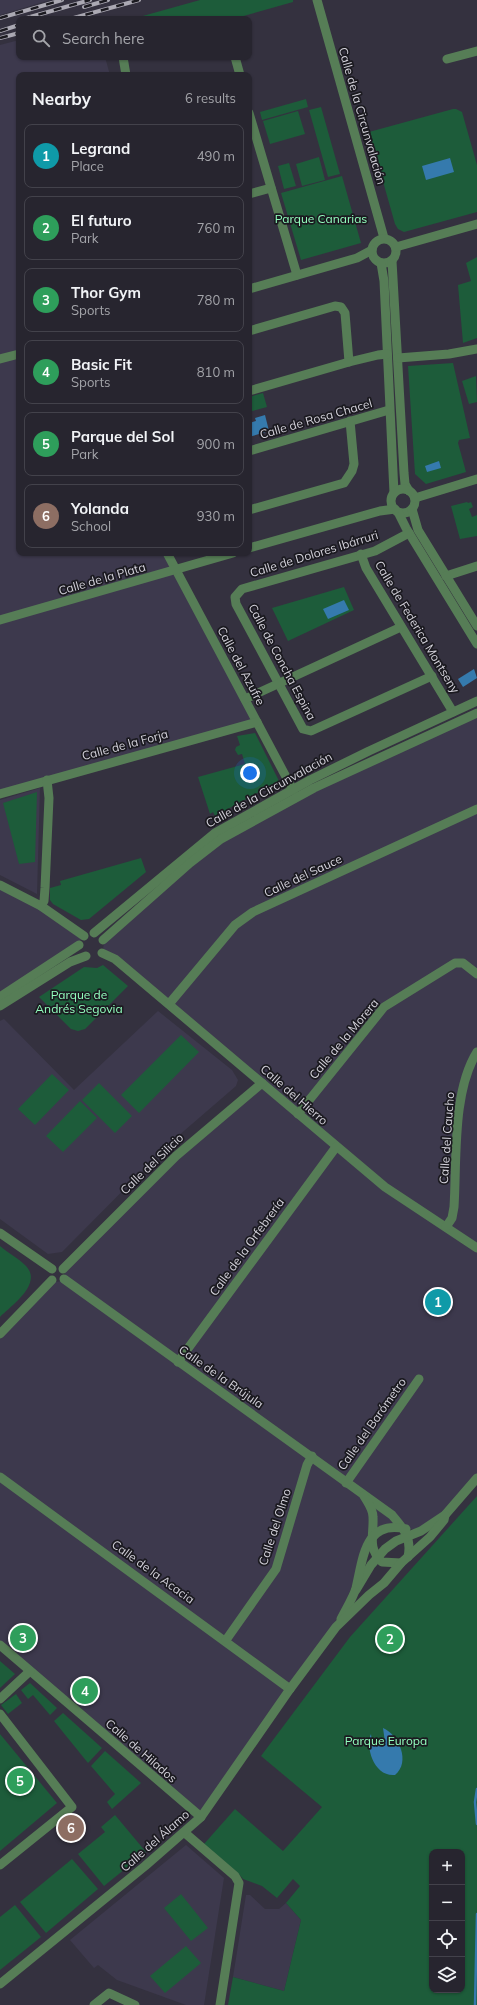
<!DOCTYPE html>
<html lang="en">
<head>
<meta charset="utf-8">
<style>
  body { margin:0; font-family:Mulish,sans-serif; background:#33313b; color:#f1f3f6 }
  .controls { position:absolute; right:12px; bottom:12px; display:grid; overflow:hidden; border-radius:8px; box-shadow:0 1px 3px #0004 }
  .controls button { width:36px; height:36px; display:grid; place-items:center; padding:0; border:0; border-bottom:1px solid #43424b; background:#27252f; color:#f1f3f6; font:20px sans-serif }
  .you { position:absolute; left:250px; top:773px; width:14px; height:14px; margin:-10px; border:3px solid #fff; border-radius:50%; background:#1a73e8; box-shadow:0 0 0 6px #1a73e833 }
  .badge { display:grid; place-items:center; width:26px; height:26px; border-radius:50%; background:#0b8043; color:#fff; font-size:13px; font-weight:700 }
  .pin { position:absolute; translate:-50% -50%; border:2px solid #fff; box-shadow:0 1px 4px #0006 }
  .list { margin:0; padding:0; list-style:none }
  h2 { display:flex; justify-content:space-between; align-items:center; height:52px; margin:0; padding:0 16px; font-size:17px }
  h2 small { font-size:13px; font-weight:400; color:#a4a5aa }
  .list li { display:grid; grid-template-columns:26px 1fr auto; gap:12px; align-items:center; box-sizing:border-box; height:64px; margin:0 8px 8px; padding:0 8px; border:1px solid #43424b; border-radius:8px }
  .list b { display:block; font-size:15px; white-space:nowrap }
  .list p { margin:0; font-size:13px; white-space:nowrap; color:#a4a5aa }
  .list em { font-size:13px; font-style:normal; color:#a4a5aa }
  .icon { flex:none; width:22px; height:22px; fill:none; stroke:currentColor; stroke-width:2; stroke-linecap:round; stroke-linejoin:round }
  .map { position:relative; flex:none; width:477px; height:2005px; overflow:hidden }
  .search { position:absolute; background:#27252f; box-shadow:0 1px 3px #0004; left:16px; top:16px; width:236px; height:44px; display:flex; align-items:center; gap:10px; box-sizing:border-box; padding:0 14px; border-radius:8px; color:#a4a5aa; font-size:15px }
  .panel { position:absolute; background:#27252f; box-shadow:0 1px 3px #0004; left:16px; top:72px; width:236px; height:484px; border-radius:8px }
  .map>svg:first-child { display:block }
  .built { fill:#3d394d }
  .green { fill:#1d5c3a; fill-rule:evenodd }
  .water { fill:#357aad }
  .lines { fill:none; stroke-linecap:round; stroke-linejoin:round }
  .stream { stroke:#357aad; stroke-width:2.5 }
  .minor { stroke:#567d56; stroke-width:9 }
  .rail-casing { stroke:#aba9b3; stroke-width:4 }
  .rail { stroke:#1b1a20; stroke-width:2.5; stroke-dasharray:8; stroke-linecap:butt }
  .labels { text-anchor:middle; stroke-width:3.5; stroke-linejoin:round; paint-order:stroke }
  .street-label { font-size:12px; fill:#d4d2db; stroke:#1b1a20 }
  .park-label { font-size:12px; fill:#93ffbe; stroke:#1b1a20 }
</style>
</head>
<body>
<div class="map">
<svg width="477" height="2005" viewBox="0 0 477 2005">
  <rect width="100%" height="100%" fill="#34313f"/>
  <g class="built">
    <path d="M 0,0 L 50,0 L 0,15 Z"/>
    <path d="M 19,40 L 19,57 L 105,57 L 110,75 L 19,75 L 19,553 L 167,553 L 257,722 L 0,794 L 0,45 Z"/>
    <path d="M 477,713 L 477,1478 L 445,1515 L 421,1531 L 403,1528 L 378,1533 L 359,1568 L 336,1627 L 201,1817 L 0,1645 L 0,1334 L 52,1280 L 56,1282 L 61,1281 L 65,1276 L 65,1272 L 132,1200 L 262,1083 L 103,949 L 104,943 L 190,863 L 283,805 Z"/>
    <path d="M 40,788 L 37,894 L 0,875 L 0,800 Z"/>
    <path d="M 0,885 L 20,895 L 81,939 L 80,942 L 0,997 Z"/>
    <path d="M 158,1011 L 232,1070 L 238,1080 L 236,1086 L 170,1143 L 62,1252 L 48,1254 L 0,1219 L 0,1021 L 4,1019 L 74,1090 Z"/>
    <path d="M 186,1845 L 224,1878 L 204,2005 L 186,2005 L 117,1980 L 98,1965 L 94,1968 L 70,1940 Z"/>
    <path d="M 246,1895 L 250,1895 L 265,1909 L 279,1909 L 286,1903 L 301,1920 L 284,1991 L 233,1977 Z"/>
  </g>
  <g class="green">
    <path d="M 200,0 L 293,0 L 293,2 L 233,19 L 230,19 L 229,16 L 218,19 L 132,19 Z"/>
    <path d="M 306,99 L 308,107 L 262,120 L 260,112 Z"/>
    <path d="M 321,107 L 340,174 L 328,177 L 309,110 Z"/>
    <path d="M 453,109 L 456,109 L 462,112 L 477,165 L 477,212 L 404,232 L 398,229 L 395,224 L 369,132 Z"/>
    <path d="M 298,111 L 305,134 L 270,144 L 263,121 Z"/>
    <path d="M 319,157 L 325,180 L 302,186 L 296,164 Z"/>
    <path d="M 289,163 L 296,186 L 284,189 L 278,166 Z"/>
    <path d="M 342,176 L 361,243 L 301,260 L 281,193 Z"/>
    <path d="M 477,257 L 477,338 L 463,343 L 458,285 L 471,281 L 466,263 Z"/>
    <path d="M 453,363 L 470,438 L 459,440 L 458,443 L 466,472 L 426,484 L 415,474 L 408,366 Z"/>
    <path d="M 476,376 L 477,402 L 469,404 L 462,381 Z"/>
    <path d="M 263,393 L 267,407 L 249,412 L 249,397 Z"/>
    <path d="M 467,502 L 468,503 L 471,502 L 473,507 L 469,509 L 472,517 L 477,515 L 477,536 L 460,539 L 451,506 Z"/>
    <path d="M 344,587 L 354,610 L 288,641 L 272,608 Z"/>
    <path d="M 255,733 L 279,781 L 215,816 L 213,812 L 210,814 L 198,777 L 245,764 L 242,754 L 238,755 L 235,750 L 236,747 L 240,745 L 237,736 Z"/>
    <path d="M 37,792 L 35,862 L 19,864 L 3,803 Z"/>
    <path d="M 141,858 L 146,872 L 89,919 L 81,920 L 53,904 L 50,900 L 50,888 L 61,885 L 60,881 Z"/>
    <path d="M 103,965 L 128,986 L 85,1029 L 78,1031 L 71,1029 L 39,997 L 84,967 L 97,968 Z"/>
    <path d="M 181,1035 L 199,1052 L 139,1113 L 121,1095 Z"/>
    <path d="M 52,1074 L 69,1090 L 35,1125 L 18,1109 Z"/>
    <path d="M 99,1083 L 132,1116 L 115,1133 L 82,1100 Z"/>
    <path d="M 80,1101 L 97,1118 L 63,1152 L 46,1136 Z"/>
    <path d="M 0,1246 C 8,1253 18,1258 25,1265 C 44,1283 12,1305 0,1317 Z"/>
    <path d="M 477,1496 L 477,2005 L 228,2005 L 233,1977 L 284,1991 L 301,1920 L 286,1903 L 300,1886 L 293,1879 L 277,1898 L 262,1886 L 243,1879 L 238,1873 L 204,1844 L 235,1809 L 283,1851 L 322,1807 L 261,1756 L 350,1637 ZM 432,1852 L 462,1852 L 462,1990 L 432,1990 Z"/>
    <path d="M 0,1661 L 15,1674 L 0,1688 Z"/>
    <path d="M 30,1683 L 57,1708 L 50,1715 L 33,1695 L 28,1699 L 21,1690 Z"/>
    <path d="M 16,1694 L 22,1703 L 8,1714 L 1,1705 Z"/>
    <path d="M 63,1713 L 102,1748 L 88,1763 L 54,1721 Z"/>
    <path d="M 0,1734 L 57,1803 L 0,1851 Z"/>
    <path d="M 105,1751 L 141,1783 L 112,1809 L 107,1802 L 115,1794 L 91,1766 Z"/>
    <path d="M 115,1815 L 146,1852 L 104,1886 L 78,1854 L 105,1832 L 101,1827 Z"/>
    <path d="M 72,1859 L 98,1889 L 46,1933 L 20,1902 Z"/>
    <path d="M 181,1894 L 208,1928 L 191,1941 L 164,1908 Z"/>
    <path d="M 15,1905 L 41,1937 L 0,1970 L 0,1917 Z"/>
    <path d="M 186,1946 L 201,1963 L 165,1993 L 150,1976 Z"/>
  </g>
  <g class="water">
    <path d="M 450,158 L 454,172 L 426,180 L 422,166 Z"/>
    <path d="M 265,415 L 269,431 L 249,437 L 249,423 L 256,421 L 255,418 Z"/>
    <path d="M 439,461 L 441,468 L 427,472 L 425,466 Z"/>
    <path d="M 344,600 L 349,610 L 328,619 L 323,609 Z"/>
    <path d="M 474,669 L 477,678 L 463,687 L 458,679 Z"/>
    <path d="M 383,1728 C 399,1735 411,1762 395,1775 C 374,1777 365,1747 371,1734 L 372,1743 L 385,1742 Z"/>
  </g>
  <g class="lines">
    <g class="stream">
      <path d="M 477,1789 L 475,1802 L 477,1824"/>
      <path d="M 475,2005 L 477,1914"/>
    </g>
    <g class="minor">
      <path d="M 317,0 L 384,238"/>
      <path d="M 123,57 L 126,75"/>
      <path d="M 235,57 L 240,75"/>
      <path d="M 447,59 L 477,51"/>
      <path d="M 249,113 L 297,275"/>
      <path d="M 249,194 L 271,188"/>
      <circle cx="384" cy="251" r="12"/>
      <path d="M 396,247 L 477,224"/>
      <path d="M 392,261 L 404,473 L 405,484 L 409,491"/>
      <path d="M 381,263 L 384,281 L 394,493"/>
      <path d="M 249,289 L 357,258 L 372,250"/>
      <path d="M 249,331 L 335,306 L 341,307 L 345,313 L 349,362"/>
      <path d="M 398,358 L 449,354 L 477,349"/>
      <path d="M 0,359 L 19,354"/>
      <path d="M 249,391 L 349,362 L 378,355 L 387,354"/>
      <path d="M 249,451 L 389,410"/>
      <circle cx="403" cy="501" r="12"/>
      <path d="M 415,498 L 477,479"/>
      <path d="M 412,509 L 418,530 L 477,626"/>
      <path d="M 249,510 L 344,483 L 352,471 L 354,464 L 350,421"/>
      <path d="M 398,512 L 406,528 L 477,644"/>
      <path d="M 409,533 L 375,551 L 242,589 L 235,597 L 236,604 L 303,729 L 311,731 L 432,676"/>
      <path d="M 249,548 L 380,511 L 395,509"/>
      <path d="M 167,553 L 293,790"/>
      <path d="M 361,554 L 366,568 L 453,712"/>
      <path d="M 446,576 L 477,566"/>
      <path d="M 0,620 L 233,553"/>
      <path d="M 245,699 L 401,627"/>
      <path d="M 0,794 L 257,722"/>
      <path d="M 0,885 L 41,906 L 84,936"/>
      <path d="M 41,906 L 44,901 L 45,888 L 49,798 L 47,780"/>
      <path d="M 94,933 L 215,833 L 310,780 L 369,751 L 477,701"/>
      <path d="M 103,940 L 190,863 L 221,839 L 314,788 L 477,713"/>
      <path d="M 102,953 L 115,959 L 385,1187 L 477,1248"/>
      <path d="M 0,997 L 79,945"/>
      <path d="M 169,1004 L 235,925 L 253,912 L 477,809"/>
      <path d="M 0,1006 L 70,962 L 86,956"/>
      <path d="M 298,1114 L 384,1007 L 455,963 L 463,963 L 477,974"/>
      <path d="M 446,1227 L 452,1218 L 454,1207 C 457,1160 452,1092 477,1052"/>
      <path d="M 0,1233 L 52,1269"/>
      <path d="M 63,1269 L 176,1156 L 262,1083"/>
      <path d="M 64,1279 L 392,1515 C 404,1529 412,1538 408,1557"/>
      <path d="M 0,1334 L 52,1280"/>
      <path d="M 178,1362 L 336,1147"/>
      <path d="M 0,1477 L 290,1689"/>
      <path d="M 346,1483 L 419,1379"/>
      <path d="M 364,1496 C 368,1503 373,1509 373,1517 C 374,1535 367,1548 382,1562 L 401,1563"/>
      <path d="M 356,1590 L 371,1565 L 385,1549 L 396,1541 L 421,1531 L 445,1515 L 477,1478"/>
      <path d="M 341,1619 C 346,1609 353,1598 356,1588 C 363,1560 364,1519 406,1529"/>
      <path d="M 226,1640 L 276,1569 L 307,1465 L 312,1456"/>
      <path d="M 0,1645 L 201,1817"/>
      <path d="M 0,1699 L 30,1671"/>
      <path d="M 0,1714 L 72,1807 L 0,1865"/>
      <path d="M 185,1833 L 235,1876 L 239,1883 L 220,2005"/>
      <path d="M 0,1984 L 145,1866 L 201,1817 L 290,1689 L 336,1627 L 369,1595 L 384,1583 L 401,1563 L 430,1537 L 444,1520 L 445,1515"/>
      <path d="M 94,2005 L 109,1993 L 135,2005"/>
    </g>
    <g class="rail-casing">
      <g id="rail">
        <path d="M 84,7 L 108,0"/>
        <path d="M 0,18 L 62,0"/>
        <path d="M 23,19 L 90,0"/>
        <path d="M 70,19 L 139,0"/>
        <path d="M 0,31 L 19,25"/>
        <path d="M 0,38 L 19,33"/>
      </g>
    </g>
    <use href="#rail" class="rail"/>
  </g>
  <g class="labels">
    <g class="street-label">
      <text transform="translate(362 116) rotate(74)" y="4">Calle de la Circunvalación</text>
      <text transform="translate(316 419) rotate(-16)" y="4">Calle de Rosa Chacel</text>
      <text transform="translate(314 554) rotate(-17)" y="4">Calle de Dolores Ibárruri</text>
      <text transform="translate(102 579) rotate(-16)" y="4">Calle de la Plata</text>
      <text transform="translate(417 627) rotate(59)" y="4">Calle de Federica Montseny</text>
      <text transform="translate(282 662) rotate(62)" y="4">Calle de Concha Espina</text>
      <text transform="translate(241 666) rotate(62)" y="4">Calle del Azufre</text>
      <text transform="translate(125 745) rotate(-15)" y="4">Calle de la Forja</text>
      <text transform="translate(269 790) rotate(-29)" y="4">Calle de la Circunvalación</text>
      <text transform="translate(303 876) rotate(-25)" y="4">Calle del Sauce</text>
      <text transform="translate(344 1039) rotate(-50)" y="4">Calle de la Morera</text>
      <text transform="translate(294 1095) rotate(41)" y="4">Calle del Hierro</text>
      <text transform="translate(447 1138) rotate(-86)" y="4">Calle del Caucho</text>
      <text transform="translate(152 1164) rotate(-44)" y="4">Calle del Silicio</text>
      <text transform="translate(247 1247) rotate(-54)" y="4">Calle de la Orfebrería</text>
      <text transform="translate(221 1377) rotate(35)" y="4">Calle de la Brújula</text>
      <text transform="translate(372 1424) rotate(-55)" y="4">Calle del Barómetro</text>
      <text transform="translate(275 1527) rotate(-72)" y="4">Calle del Olmo</text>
      <text transform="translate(153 1572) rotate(36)" y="4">Calle de la Acacia</text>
      <text transform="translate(141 1751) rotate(41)" y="4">Calle de Hilados</text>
      <text transform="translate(155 1841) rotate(-41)" y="4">Calle del Álamo</text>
    </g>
    <g class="park-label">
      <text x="321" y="223">Parque Canarias</text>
      <text x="79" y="999">Parque de<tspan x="79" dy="14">Andrés Segovia</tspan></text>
      <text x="386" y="1745">Parque Europa</text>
    </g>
  </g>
</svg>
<div class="controls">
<button>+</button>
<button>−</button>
<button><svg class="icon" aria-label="locate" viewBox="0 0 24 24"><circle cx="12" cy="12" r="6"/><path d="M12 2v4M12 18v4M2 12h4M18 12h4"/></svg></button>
<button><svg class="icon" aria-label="layers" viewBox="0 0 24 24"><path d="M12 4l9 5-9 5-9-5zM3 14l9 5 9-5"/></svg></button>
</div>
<div class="you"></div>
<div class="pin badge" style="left:438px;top:1302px;background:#0f9aa8">1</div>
<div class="pin badge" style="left:390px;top:1639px;background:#2e9e5b">2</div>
<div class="pin badge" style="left:23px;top:1638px;background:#2e9e5b">3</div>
<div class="pin badge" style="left:85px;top:1691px;background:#2e9e5b">4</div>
<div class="pin badge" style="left:20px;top:1781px;background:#2e9e5b">5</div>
<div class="pin badge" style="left:71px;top:1828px;background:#8d6e63">6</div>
<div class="search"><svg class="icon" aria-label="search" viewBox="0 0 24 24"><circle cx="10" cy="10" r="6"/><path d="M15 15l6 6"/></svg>Search here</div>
<section class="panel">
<h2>Nearby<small>6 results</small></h2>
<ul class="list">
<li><span class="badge" style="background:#0f9aa8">1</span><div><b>Legrand</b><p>Place</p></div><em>490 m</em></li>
<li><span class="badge" style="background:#2e9e5b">2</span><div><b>El futuro</b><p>Park</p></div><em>760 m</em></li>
<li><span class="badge" style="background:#2e9e5b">3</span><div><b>Thor Gym</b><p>Sports</p></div><em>780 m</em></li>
<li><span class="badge" style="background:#2e9e5b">4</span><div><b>Basic Fit</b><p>Sports</p></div><em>810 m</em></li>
<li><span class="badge" style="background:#2e9e5b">5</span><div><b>Parque del Sol</b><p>Park</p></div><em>900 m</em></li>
<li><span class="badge" style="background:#8d6e63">6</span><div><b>Yolanda</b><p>School</p></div><em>930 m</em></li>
</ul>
</section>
</div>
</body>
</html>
